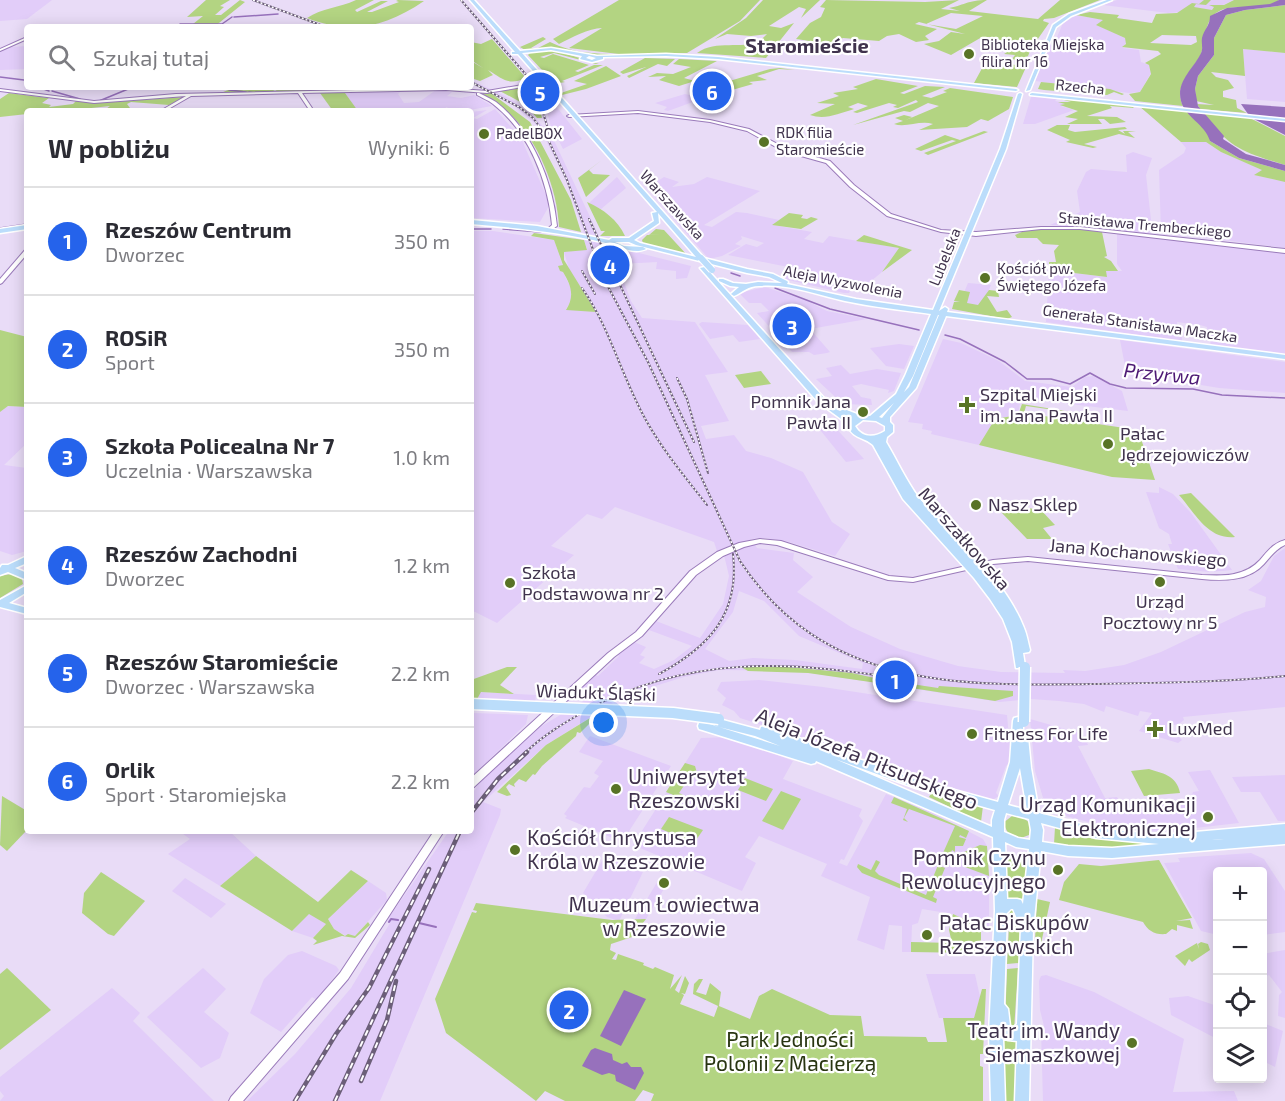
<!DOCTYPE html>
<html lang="pl">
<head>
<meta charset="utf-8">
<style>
  body { margin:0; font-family:"Exo 2",sans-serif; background:#f2f2f3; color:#2b2b33 }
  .controls { position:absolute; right:18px; bottom:18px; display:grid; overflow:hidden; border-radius:6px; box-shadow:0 3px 15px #0003 }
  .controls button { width:54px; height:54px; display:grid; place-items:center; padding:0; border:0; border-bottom:2px solid #e1e1e2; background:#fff; color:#2b2b33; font:30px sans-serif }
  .you { position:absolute; left:604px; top:723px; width:21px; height:21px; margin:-15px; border:4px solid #fff; border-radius:50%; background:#1a73e8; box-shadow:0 0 0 9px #1a73e833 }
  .badge { display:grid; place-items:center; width:39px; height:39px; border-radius:50%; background:#2563eb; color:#fff; font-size:20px; font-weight:700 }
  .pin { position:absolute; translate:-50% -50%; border:3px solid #fff; box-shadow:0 2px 6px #0006 }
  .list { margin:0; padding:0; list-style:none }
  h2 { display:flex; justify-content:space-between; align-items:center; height:78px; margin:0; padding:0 24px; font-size:26px }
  h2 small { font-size:20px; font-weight:400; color:#7c7c81 }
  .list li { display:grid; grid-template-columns:39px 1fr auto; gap:18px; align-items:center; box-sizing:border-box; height:108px; padding:0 24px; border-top:2px solid #e1e1e2 }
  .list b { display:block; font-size:22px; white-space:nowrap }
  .list p { margin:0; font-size:20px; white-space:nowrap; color:#7c7c81 }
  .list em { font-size:20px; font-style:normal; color:#7c7c81 }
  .icon { flex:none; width:33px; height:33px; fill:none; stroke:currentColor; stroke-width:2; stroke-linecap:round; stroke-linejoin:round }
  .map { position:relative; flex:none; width:1285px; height:1101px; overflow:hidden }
  .search { position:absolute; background:#fff; box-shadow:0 3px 15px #0003; left:24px; top:24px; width:450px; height:66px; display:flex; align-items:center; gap:15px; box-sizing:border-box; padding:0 21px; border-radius:6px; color:#7c7c81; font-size:22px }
  .panel { position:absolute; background:#fff; box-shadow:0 3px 15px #0003; left:24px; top:108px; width:450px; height:726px; border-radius:6px }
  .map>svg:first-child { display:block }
  .built { fill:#e2cdf9; fill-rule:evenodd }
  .green { fill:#b3d482; fill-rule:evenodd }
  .water { fill:#9771bc }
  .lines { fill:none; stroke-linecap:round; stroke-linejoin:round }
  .stream-far1 { stroke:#9771bc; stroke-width:1.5 }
  .stream { stroke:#9771bc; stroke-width:2 }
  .minor-casing { stroke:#9a7bba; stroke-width:2 }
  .major-casing { stroke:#fff; stroke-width:3 }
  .minor { fill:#fff; fill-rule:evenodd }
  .major { fill:#bbddfb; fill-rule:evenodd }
  .rail-far1-casing { stroke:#6c5f79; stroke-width:2 }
  .rail-casing { stroke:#6c5f79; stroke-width:4.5 }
  .rail-far1 { stroke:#fff; stroke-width:1.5; stroke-dasharray:2; stroke-linecap:butt }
  .rail { stroke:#fff; stroke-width:2; stroke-dasharray:6; stroke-linecap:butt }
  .major-bridge-far1-casing { stroke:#fff; stroke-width:8; stroke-linecap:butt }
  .major-bridge-casing { stroke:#fff; stroke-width:13; stroke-linecap:butt }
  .major-bridge-far1 { stroke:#bbddfb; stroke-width:6 }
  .major-bridge { stroke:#bbddfb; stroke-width:10 }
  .poi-dot { fill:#587326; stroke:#fff; stroke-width:2 }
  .labels { text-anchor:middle; stroke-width:4.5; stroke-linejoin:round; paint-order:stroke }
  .far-poi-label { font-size:15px; fill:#40334d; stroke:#fff; text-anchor:start }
  .far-street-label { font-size:15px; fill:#40334d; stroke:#fff }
  .poi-label { font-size:18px; fill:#40334d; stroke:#fff; text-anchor:start }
  .street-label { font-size:18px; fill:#40334d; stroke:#fff }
  .far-district-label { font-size:20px; font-weight:bold; fill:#40334d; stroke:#fff }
  .water-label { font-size:20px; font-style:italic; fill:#4d1974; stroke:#fff }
  .near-street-label { font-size:21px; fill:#40334d; stroke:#fff }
  .near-poi-label { font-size:21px; fill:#40334d; stroke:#fff; text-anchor:start }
  .near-park-label { font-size:21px; fill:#283511; stroke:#fff }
</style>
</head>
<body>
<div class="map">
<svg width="1285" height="1101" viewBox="0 0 1285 1101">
  <rect width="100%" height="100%" fill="#e9dcf7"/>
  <g class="built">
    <path d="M 0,0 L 52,0 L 27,19 L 0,21 Z"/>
    <path d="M 461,0 L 538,86 L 551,134 L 599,236 L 584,233 L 565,178 L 539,127 L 508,100 L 471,82 L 471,80 L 511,99 L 531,113 L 547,131 L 533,85 Z"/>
    <path d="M 1117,0 L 1234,0 L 1212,10 L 1168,13 L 1103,5 Z"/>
    <path d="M 1076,15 L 1104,20 L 1097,25 L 1125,38 L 1127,41 L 1123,48 L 1139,50 L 1141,62 L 1149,65 L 1151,73 L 1140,92 L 1129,93 L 1035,81 L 1049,46 L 1054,44 L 1063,23 Z"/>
    <path d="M 27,46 L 27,69 L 0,70 L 0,52 L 10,47 Z"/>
    <path d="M 1243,49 L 1285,53 L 1285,102 L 1247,99 Z"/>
    <path d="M 436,90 L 452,92 L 447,96 L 461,98 L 474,95 L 492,106 L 464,111 L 450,111 L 447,107 L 440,111 L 358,111 L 345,93 L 401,91 L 398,94 L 404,103 L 419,102 Z"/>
    <path d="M 685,94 L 704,98 L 668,111 L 664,110 L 667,107 L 655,103 Z"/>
    <path d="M 1038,96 L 1057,99 L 1055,101 L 1066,103 L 1061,106 L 1074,110 L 1035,124 L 1023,124 L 1031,97 Z"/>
    <path d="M 545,104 L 555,105 L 582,139 L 563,149 L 558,139 L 563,136 L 551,127 Z"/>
    <path d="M 495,109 L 521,138 L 546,195 L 549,206 L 540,222 L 471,218 L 471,112 L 487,110 L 473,118 L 477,119 Z"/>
    <path d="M 1181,142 L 1206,142 L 1221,152 L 1263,170 L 1255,175 L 1285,182 L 1285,248 L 1161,232 L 1159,170 L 1184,153 L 1186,148 Z"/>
    <path d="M 1133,152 L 1152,158 L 1146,175 L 1152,229 L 1148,234 L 1099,227 L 1050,225 L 1080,212 L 1077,191 L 1086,172 L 1091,169 L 1127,172 L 1126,155 Z"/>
    <path d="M 617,177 L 626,188 L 601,209 L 589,203 Z"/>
    <path d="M 664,177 L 679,182 L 672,187 L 694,184 L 707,177 L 760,191 L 704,225 L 712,227 L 736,212 L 747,213 L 779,220 L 773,225 L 812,232 L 804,239 L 823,243 L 829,236 L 899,248 L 882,272 L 865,286 L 853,284 L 849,293 L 844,293 L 784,279 L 782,275 L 793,268 L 728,255 L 746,244 L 757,247 L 764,243 L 741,236 L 742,239 L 735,244 L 741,246 L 722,256 L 709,259 L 647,188 Z"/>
    <path d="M 471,231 L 493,231 L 554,240 L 563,266 L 559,267 L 560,271 L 563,272 L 571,288 L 571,301 L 566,309 L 591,302 L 570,272 L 564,252 L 587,249 L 584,240 L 610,245 L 631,301 L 642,318 L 695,322 L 728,372 L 705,375 L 729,421 L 701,426 L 706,439 L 734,435 L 746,451 L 771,458 L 803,472 L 832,522 L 850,534 L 835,556 L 789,542 L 765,538 L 751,539 L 757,548 L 794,553 L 793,560 L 813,577 L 797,592 L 851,627 L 900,649 L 958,666 L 1001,672 L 1065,673 L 1063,670 L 1085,671 L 1124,665 L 1161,652 L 1245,612 L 1265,607 L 1266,597 L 1248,590 L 1261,581 L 1274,556 L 1285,548 L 1285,707 L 1183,717 L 1184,720 L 1179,724 L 1169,726 L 1182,740 L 1178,743 L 1139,731 L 1152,713 L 1140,711 L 1138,716 L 1106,706 L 1104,712 L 1084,704 L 1059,701 L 1031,699 L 1000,702 L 799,671 L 719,670 L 684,677 L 626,695 L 546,745 L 483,802 L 501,809 L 500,815 L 380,1101 L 247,1101 L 295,1054 L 351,988 L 390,923 L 387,922 L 390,916 L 449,831 L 471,831 L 471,796 L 482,778 L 535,730 L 592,696 L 578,689 L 594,674 L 598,676 L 619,656 L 617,654 L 634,642 L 646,647 L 640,655 L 645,657 L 639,663 L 654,669 L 674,660 L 692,646 L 649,630 L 656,621 L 700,638 L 723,604 L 729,576 L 724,555 L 717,551 L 714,542 L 615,507 L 602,519 L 587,514 L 551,546 L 574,555 L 497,623 L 471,610 ZM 739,591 L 764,601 L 799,636 L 863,663 L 862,669 L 795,660 L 753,658 L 729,661 L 705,649 L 733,612 Z"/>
    <path d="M 1117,234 L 1285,253 L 1285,354 L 1211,345 L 1207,327 L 1200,325 L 1177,322 L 1178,334 L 1182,335 L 1182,341 L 1046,322 L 1049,270 L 1106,277 L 1106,271 L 1122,271 L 1117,264 Z"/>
    <path d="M 631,251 L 691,266 L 687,278 L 676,279 L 676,271 L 656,269 L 657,262 L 621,264 L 622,253 Z"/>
    <path d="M 968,283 L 991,285 L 981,308 L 959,304 Z"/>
    <path d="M 765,287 L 805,300 L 827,311 L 867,319 L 810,329 L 830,352 L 827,353 L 814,355 L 809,352 L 792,352 L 757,313 L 769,311 L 761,303 L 749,303 L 739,293 Z"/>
    <path d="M 702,322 L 748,325 L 760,339 L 739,342 L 733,335 L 710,339 L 699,324 Z"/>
    <path d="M 943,339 L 961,343 L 999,361 L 1025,381 L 1072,387 L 1085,377 L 1093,376 L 1122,391 L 1128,411 L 1021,398 L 1018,415 L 995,419 L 979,445 L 931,434 L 932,431 L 922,429 L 923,424 L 908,422 Z"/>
    <path d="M 1120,340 L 1285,362 L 1285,393 L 1219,388 L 1201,385 L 1201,382 L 1126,371 Z"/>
    <path d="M 899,344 L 914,346 L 904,369 L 886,366 L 870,348 Z"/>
    <path d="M 841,365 L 850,374 L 877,369 L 901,373 L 894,391 L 888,393 L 889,390 L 861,384 L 852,386 L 861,397 L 871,399 L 872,405 L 843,404 L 816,379 L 832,376 L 826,368 Z"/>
    <path d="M 8,406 L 27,407 L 27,443 L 4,465 L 27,468 L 27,551 L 12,555 L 0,551 L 0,412 Z"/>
    <path d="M 832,424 L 864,459 L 846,462 L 817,426 Z"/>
    <path d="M 1159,487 L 1173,494 L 1191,513 L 1232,570 L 1210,572 L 1178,569 L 1168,544 L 1172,544 L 1169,534 L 1159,528 L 1146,492 L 1159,493 Z"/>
    <path d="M 759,680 L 823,687 L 1007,715 L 1011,762 L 1006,766 L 1002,777 L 996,793 L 999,796 L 994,799 L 982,799 L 933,784 L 856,755 L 740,718 L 734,711 L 722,705 L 726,698 L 717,690 L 721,682 Z"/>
    <path d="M 480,692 L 536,695 L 535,703 L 476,701 Z"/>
    <path d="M 473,713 L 528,715 L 526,724 L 472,776 Z"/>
    <path d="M 1030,719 L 1083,734 L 1088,745 L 1078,746 L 1105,798 L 1117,797 L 1124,809 L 1189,802 L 1193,792 L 1199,791 L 1188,772 L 1210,770 L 1239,823 L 1177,830 L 1140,831 L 1107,827 L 1047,811 L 1035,771 Z"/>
    <path d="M 590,736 L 671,766 L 622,842 L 565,818 L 567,816 L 564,814 L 584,787 L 590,788 L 599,776 L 594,773 L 603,761 L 579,752 Z"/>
    <path d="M 731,737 L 793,761 L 783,779 L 862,809 L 859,816 L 863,821 L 844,860 L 841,859 L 839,863 L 847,866 L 886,794 L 931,812 L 983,839 L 987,846 L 989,876 L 989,930 L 953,914 L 922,909 L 918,923 L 912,925 L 911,952 L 902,952 L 902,926 L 889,925 L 884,950 L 857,940 L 870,897 L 821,876 L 827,864 L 759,836 L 745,857 L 756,863 L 742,891 L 633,845 L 701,738 Z"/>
    <path d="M 1285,775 L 1285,821 L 1278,821 L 1260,792 L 1241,792 L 1232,777 Z"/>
    <path d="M 179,831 L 229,831 L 256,856 L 220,886 L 168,854 L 190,839 Z"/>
    <path d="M 1251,853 L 1264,859 L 1285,891 L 1285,932 L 1263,935 L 1262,872 L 1218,872 L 1218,935 L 1201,931 L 1164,863 L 1180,862 L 1178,858 Z"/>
    <path d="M 605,856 L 643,872 L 619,921 L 607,917 L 583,893 Z"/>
    <path d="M 185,878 L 226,904 L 211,918 L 172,891 Z"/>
    <path d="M 659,879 L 668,882 L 646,919 L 635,919 Z"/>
    <path d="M 368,881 L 386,893 L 387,900 L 355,936 L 346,936 L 334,929 L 328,919 Z"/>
    <path d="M 309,913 L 326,924 L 313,938 L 292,931 Z"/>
    <path d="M 1285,950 L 1285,1018 L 1278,1016 L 1279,995 L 1282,992 L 1269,975 L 1263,977 L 1262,954 Z"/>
    <path d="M 302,951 L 336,966 L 339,970 L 317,1000 L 312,997 L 281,1032 L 250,1013 L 264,979 L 288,955 Z"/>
    <path d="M 203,968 L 226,989 L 204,1012 L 229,1033 L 220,1058 L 201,1068 L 147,1017 Z"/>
    <path d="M 926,974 L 975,974 L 980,997 L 974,1018 L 939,1018 Z"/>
    <path d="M 1046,975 L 1094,992 L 1184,1039 L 1173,1092 L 1234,1091 L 1238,1101 L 1043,1101 L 1041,1031 L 1044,1026 L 1040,1010 L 1039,981 L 1041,976 Z"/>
    <path d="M 112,988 L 140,1013 L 133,1021 L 214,1101 L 0,1101 L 4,1096 L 0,1091 L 0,1077 Z"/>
    <path d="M 1188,996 L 1217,1006 L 1217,1039 L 1171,1015 L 1169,998 Z"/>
    <path d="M 1263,1023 L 1283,1031 L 1275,1067 L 1263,1061 Z"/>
  </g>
  <g class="green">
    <path d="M 206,0 L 230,0 L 220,6 L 224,7 L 215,15 L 221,15 L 240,0 L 245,2 L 214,27 L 198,27 L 200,24 L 193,24 L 203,16 L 187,17 Z"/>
    <path d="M 356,0 L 374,0 L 355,10 L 357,12 L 381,1 L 388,1 L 367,12 L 372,12 L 399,2 L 396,1 L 398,0 L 424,1 C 386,27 351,35 307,18 C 322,8 339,8 356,0 Z"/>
    <path d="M 619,0 L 760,0 L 740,21 L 687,53 L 582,56 L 557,51 L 599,64 L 596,64 L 554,53 L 540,57 L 544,58 L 553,54 L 589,65 L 575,71 L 578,72 L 594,65 L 603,65 L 562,81 L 565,82 L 555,84 L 528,55 L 530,53 L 520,47 L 543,37 L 546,39 L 531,48 L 536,49 L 550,42 C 573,53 593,54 619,54 L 569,48 L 602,28 C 589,28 571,38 559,44 L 553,39 Z"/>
    <path d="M 763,0 L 820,0 L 801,18 L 806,9 L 799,7 L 769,26 L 781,28 L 794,23 L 766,58 L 697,53 C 716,39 743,50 758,41 C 761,40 765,36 767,34 L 751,36 L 727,34 L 715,39 L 746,18 Z"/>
    <path d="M 826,0 L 925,2 L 959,0 L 941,9 L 960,11 L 949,8 C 962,6 968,0 987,0 L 969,11 L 1038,19 L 1060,0 L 1100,0 L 1054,18 L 1044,19 L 1043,21 L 1049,23 L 1035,43 L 1036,46 L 1032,46 L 1028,56 L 1019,61 L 1012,59 L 1015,55 L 1004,54 L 1022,42 L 1018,40 L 1012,47 L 984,42 L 992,37 L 982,37 L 951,55 L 924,44 L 919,45 L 939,41 L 951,32 L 965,34 L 919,22 L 915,24 L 937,29 L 925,36 L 929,40 L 916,42 L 899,34 L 887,36 L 879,41 L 843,38 L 830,44 L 796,39 L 810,23 L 821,17 L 825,8 L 820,7 ZM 951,13 L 983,16 L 956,29 L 926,24 Z"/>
    <path d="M 1204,0 L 1211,0 L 1206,5 L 1196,4 L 1194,7 L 1212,10 L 1214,7 L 1209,5 L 1224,5 L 1234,0 L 1279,0 C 1264,15 1233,0 1216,13 C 1203,23 1206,44 1200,56 C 1192,71 1173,86 1183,106 L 1135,101 L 1129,94 L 1140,92 L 1151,74 L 1149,65 L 1145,63 L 1161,54 L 1158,51 L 1122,47 L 1126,44 L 1125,38 L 1096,25 L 1103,20 L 1076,15 L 1090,12 L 1119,15 L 1117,18 L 1152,23 L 1156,14 L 1177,13 L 1192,3 L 1199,4 ZM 1162,35 L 1196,36 L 1197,42 L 1191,45 L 1150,43 Z"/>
    <path d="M 1285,5 L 1285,53 L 1243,49 L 1245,76 L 1211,72 L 1216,77 L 1228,80 L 1234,88 L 1223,91 L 1223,97 L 1236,100 L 1237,108 L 1247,113 L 1200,109 L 1197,104 L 1214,105 L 1196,101 L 1195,89 L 1198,76 L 1214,55 L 1214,38 L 1226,15 L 1245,10 Z"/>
    <path d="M 492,39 L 526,78 C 508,86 503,79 488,70 L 493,75 L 480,81 L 471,78 L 471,61 L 483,68 L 471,60 L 471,42 L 481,44 Z"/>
    <path d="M 645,58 L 675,59 L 667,66 L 658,64 L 629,78 L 627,76 L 646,67 L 623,74 L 620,72 Z"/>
    <path d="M 679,59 L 717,61 L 684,78 L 695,81 L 679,86 L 659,80 L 666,76 L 648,77 L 657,73 L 673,74 L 691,67 L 673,64 Z"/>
    <path d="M 986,61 L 1024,66 L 1027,65 L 1017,87 L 974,83 Z"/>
    <path d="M 606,66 L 621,76 L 586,89 L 562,95 L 561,93 L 587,84 L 574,81 Z"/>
    <path d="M 780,68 L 795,70 L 779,69 L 757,76 L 767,80 L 749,82 L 753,84 L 732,90 L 716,85 L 770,69 Z"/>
    <path d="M 876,79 L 918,86 L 900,93 L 904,94 L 925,86 L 945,87 L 922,96 L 931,98 L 947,92 L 943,91 L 950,88 L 1013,97 L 1009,109 L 988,121 L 981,119 L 967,127 L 919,130 L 933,124 C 920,120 906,128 894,124 L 903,121 L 895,118 L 904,115 L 912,117 L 906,120 L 939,106 L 928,103 L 910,112 L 904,111 L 853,125 L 918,102 L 916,100 L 898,108 L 893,107 L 897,105 L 889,103 L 857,113 L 853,112 L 868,106 L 858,103 L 848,107 L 854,109 C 838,114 825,120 810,115 L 835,104 L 817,103 L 839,96 L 833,93 L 858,89 L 853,87 Z"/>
    <path d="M 1041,82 L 1110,89 L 1124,94 L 1122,95 L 1114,92 L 1107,95 L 1044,90 L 1038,89 Z"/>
    <path d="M 530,84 L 536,93 L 542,118 L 537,118 L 526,105 L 498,90 Z"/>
    <path d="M 235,87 L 245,87 L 239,90 C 252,91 264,87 278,87 L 273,90 L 275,91 L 282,87 L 359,87 L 354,90 L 221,93 Z"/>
    <path d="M 9,93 L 49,98 L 42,103 L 51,105 L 49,107 L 73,104 L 76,101 L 96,103 L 185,97 L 169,105 L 131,102 L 127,104 L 130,108 L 124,110 L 106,109 L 110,106 L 73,110 L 76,111 L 27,111 L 27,114 L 0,117 L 0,99 Z"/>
    <path d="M 320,93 L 345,93 L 358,111 L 333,111 Z"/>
    <path d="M 478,93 L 491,93 L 530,122 L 571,200 L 581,232 L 559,227 C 557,178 526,111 478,93 Z"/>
    <path d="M 1057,98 L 1131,105 L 1134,108 L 1110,106 L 1112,108 L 1087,116 L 1117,117 L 1126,122 L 1110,124 L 1104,119 L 1098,119 L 1102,124 L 1067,124 L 1078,119 L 1065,117 L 1078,111 L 1060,105 L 1065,104 L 1058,102 L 1071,102 Z"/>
    <path d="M 1139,106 L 1188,112 L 1209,133 L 1210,141 L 1239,158 L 1285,171 L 1285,182 L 1254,175 L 1262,170 L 1221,152 L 1206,142 L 1181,142 Z"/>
    <path d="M 1203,113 L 1250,118 L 1285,136 L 1285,165 C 1243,152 1230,149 1203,113 Z"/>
    <path d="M 1057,125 L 1070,125 L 1068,130 L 1075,132 L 1125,127 L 1127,129 L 1118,130 L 1125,134 L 1123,131 L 1136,131 L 1128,132 L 1135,138 L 1119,134 L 1084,144 L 1097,147 L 1093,148 L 1066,142 L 1070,140 L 1047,130 Z"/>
    <path d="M 984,131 L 988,132 L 928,155 L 924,153 L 956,141 L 952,140 L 921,151 L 915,149 L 945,135 L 960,140 Z"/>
    <path d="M 602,160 L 589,170 L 593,174 L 610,175 L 586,197 L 578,178 Z"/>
    <path d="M 587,202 C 603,209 618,220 625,236 L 631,236 L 600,236 L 605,231 L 601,231 Z"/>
    <path d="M 789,213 L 803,215 L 801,218 L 807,219 L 811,217 L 818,219 L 801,229 L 772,225 Z"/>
    <path d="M 656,229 L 664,230 L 687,255 L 643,243 L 642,240 L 647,235 L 662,234 L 649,235 Z"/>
    <path d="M 1048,229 C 1067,229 1090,228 1107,233 L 1102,232 L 1107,256 L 1104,257 L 1111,261 L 1118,271 L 1106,271 L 1107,277 L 1049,270 L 1049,262 L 1056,262 L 1054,251 L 1059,245 L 1043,244 L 1037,238 L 1017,238 L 1015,235 L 1024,231 L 1018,231 Z"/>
    <path d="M 534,233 L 584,240 L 587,250 L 564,252 L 564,260 L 596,312 L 566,310 C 575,296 571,285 563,272 L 560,271 L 558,266 L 563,265 L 554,240 L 531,236 Z"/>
    <path d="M 864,235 L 912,250 L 882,272 L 899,248 L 856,241 Z"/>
    <path d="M 959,290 L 970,292 L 967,303 L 978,305 L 989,290 L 998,291 L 999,297 L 987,296 L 997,312 L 1007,310 L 1012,317 L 1007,319 L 952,309 L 954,302 L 960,302 L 954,301 Z"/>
    <path d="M 0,330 L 27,337 L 27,407 L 8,406 L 0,412 Z"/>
    <path d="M 761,371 L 771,384 L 744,388 L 735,375 Z"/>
    <path d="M 1022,404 L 1090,415 L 1026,406 L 1024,413 L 1138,430 L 1155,480 L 1112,477 L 979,445 L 995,419 L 1018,415 Z"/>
    <path d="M 1191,493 L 1235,537 C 1208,540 1195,513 1179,495 Z"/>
    <path d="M 1005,507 L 1040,509 L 1055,525 L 1043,528 L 1052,539 L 1027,539 L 1001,512 Z"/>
    <path d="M 11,574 L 22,579 L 23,584 L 0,598 L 0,576 Z"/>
    <path d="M 778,666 L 852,673 L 902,684 L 898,686 L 808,673 L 748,671 L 741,667 Z"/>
    <path d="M 507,667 L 517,667 L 500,685 L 514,694 L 481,692 L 476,701 L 471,701 L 471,680 Z"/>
    <path d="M 905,683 L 938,688 L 939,686 L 1013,691 L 1013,696 L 995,701 L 905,687 Z"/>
    <path d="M 590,718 L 595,718 L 580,733 L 577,732 L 576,736 L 542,766 L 535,775 L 533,774 L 526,782 L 519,779 L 514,784 L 515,787 L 509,784 L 506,787 L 511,795 L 507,796 L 497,792 L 546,745 Z"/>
    <path d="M 685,763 L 695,766 L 697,773 L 693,772 L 679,793 L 683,795 L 678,797 L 666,792 Z"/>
    <path d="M 1149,769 C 1161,773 1177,775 1180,793 L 1144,796 L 1131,771 Z"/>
    <path d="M 745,778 L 773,789 L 766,801 L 738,790 Z"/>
    <path d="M 781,791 L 801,799 L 783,830 L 762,821 Z"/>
    <path d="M 932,792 L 983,806 L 981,822 L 929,797 Z"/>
    <path d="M 2,796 L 27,811 L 27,830 L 7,851 L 0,845 Z"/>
    <path d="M 894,797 L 969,831 L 966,838 L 960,835 L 959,837 L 966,839 L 963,846 L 955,846 L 955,852 L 952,850 L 950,856 L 943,853 L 955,826 L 909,809 L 904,818 L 908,822 L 903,820 L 907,809 L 891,803 Z"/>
    <path d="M 1012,816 L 1022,817 L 1030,823 L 1029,835 L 1021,838 L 1008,833 L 1003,823 Z"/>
    <path d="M 669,817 L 703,830 L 694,843 L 661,829 Z"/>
    <path d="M 1055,827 L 1108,839 L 1170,842 C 1126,850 1098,850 1054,844 Z"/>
    <path d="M 980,845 L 987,846 L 989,876 L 965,867 L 962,853 Z"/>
    <path d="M 1005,855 L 1028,860 L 1023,903 L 1006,900 Z"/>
    <path d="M 256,856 L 318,902 L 351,870 L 368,881 L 328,919 L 334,929 L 345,936 L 348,934 L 355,936 L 368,922 L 370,925 L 355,938 L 342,936 L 313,945 L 317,941 L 313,938 L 326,924 L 309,914 L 292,931 L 220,886 Z"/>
    <path d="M 876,860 L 880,862 L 875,871 L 879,875 L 926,895 L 938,865 L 945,868 L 933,897 L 937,899 L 936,903 L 862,873 L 857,867 L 858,864 L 871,870 Z"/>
    <path d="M 1159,860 L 1192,918 L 1176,921 L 1190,920 L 1193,929 L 1177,925 L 1177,931 L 1172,929 L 1166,934 C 1155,935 1148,931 1143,922 L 1059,900 L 1064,882 L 1079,864 L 1101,866 Z"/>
    <path d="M 101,872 L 145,901 L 114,936 L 108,934 L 82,913 L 84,893 Z"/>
    <path d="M 1037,899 L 1050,902 L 1039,953 L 1035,941 Z"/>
    <path d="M 476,903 L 612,920 L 646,919 L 632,937 L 611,944 L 610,950 L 616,953 L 612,959 L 616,960 L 618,954 L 644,963 L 643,965 L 653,969 L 655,967 L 674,975 L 670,989 L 682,975 L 675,990 L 679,993 L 685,976 L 689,983 L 685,994 L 681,993 L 684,995 L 680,1004 L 714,1017 L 718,1006 L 693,994 L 694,984 L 699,979 L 703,979 L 696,992 L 706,995 L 710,983 L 721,992 L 719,1006 L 750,1019 L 759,996 L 772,989 L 830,1015 L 861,1016 L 864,1036 L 926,1037 L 928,1042 L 947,1042 L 943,1018 L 974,1018 L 982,989 L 986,989 L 983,1054 L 980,1054 L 980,1066 L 983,1067 L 983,1101 L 651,1101 L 654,1094 L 643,1090 L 635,1101 L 565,1101 L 545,1091 L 536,1101 L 446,1033 L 435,999 L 472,912 L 476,913 L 477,911 L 473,910 Z"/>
    <path d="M 1010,907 L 1020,912 L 1019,963 L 1007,964 Z"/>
    <path d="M 953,914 L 981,927 L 981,940 L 973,953 L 911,952 L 911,942 L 952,943 L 949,930 Z"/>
    <path d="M 1201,942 L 1208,944 L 1210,950 L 1192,962 L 1189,959 L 1185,966 L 1175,956 L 1197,943 L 1199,949 L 1198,944 Z"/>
    <path d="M 7,968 L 51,1010 L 0,1050 L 0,974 Z"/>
    <path d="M 1018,968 L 1014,1031 L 1005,1026 L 1007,969 Z"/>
    <path d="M 1002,1035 L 1018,1039 L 1016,1101 L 1004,1101 Z"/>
  </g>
  <g class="water">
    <path d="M 1279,0 L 1285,0 L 1285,5 L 1245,10 L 1226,15 L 1214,38 L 1214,55 L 1198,76 L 1195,89 L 1198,106 L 1224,136 L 1223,139 L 1246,154 L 1285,165 L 1285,171 L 1239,158 L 1210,141 C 1205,124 1185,117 1181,101 C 1176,82 1192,70 1200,55 C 1204,49 1201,44 1202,38 C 1204,29 1210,26 1210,16 L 1227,8 L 1270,4 Z"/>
    <path d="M 1241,104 L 1285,107 L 1285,135 L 1250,117 Z"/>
    <path d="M 624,990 L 646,999 L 621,1046 L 600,1036 Z"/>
    <path d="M 595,1048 L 612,1054 L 613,1060 L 622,1064 L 627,1062 L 631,1067 L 641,1067 L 644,1073 L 635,1090 L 616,1081 L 615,1075 L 609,1073 L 602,1075 L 582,1066 L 591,1050 Z"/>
  </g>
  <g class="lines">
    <g class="stream-far1">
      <path d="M 234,17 L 278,14"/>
      <path d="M 180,24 L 222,24 L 232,17"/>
      <path d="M 165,25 L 177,25"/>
      <path d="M 0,77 L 24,80"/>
      <path d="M 41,88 L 49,91"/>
      <path d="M 229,90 L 246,92"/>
      <path d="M 52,91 L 80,99"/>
      <path d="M 249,92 L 254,93"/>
      <path d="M 99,101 L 133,87"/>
      <path d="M 0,228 L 27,224"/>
      <path d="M 471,229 L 491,229"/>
      <path d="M 503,229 L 541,232"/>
      <path d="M 731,273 L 740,276"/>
      <path d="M 775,288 L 830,309 L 919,330"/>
      <path d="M 945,335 L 960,339 L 1005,362 L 1027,379 L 1051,379 L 1070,384 L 1090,373 L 1110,384 L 1126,388 L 1193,389 L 1222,395 L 1285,398"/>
    </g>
    <g class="stream">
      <path d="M 389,922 L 391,919 L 398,920"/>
      <path d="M 419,923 L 436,927"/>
    </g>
    <g class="minor-casing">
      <g id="minor">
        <path d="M 27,37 L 27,39 L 0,51 L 0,49 Z"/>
        <path d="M 546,81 L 547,83 L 487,93 L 446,90 L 302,93 L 314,111 L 310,111 L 298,93 L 191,96 L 165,111 L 160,111 L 186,96 L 94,103 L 0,91 L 0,89 L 94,101 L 176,94 L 446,88 L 487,91 Z"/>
        <path d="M 477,93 L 479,93 C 485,96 491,99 496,102 C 532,130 553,182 557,226 L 550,231 L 546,230 L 552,225 C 548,181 529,132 493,104 C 488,100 482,98 477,95 Z"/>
        <path d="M 638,111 L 710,120 L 749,129 L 787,149 L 830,161 L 854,185 L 891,214 L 941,230 L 976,232 L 1041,227 L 1080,227 L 1285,249 L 1285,253 L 1080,229 L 1041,229 L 976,236 L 941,232 L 887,216 L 850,187 L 826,163 L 783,151 L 747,131 L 710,122 L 638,113 L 569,117 L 567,116 L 569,115 Z"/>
        <path d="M 27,249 L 27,254 L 2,283 L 0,284 L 0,279 L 25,250 Z"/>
        <path d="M 760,539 L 781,541 L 889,576 L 913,578 L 993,560 L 1028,557 L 1202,575 C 1223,576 1244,577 1260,560 C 1268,551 1273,543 1285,540 L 1285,545 C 1276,549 1271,556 1264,564 C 1249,581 1224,581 1202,579 L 1028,561 L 993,564 L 913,582 L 888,580 L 777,545 L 760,543 L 744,547 L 723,556 L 696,575 L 642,636 L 614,657 L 474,787 L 471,788 L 471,778 L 608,653 L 636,632 L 690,571 L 717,552 L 739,543 Z"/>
        <path d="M 434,831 L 444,831 L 348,979 L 243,1101 L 229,1101 L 231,1097 L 340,973 Z"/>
      </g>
    </g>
    <g class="major-casing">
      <g id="major">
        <path d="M 470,0 L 474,0 L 520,51 L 551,48 L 597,56 L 666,54 L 718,57 L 1016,89 L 1018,90 L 1016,91 L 718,59 L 666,56 L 603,57 L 603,59 L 592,62 L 580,59 L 582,56 L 551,50 L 522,53 L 704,258 L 747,269 L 773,274 L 787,281 L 788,282 L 787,284 L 856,299 L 933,310 L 1000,149 L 1018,94 L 1020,93 L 1022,94 L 1006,149 L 939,311 L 945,307 L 948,309 L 947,312 L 1285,355 L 1285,359 L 946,316 L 916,388 L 890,417 L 890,422 L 893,425 L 893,432 L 887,437 L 886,442 C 897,460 906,481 919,498 C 955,540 1003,575 1024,628 C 1027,635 1028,643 1030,650 L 1029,652 L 1023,653 L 1025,666 L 1024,668 L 1016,668 L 1012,642 L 1003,619 L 990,599 L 974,578 L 903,499 L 873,445 C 863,436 854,440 847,425 L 848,424 L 818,402 L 700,268 L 705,267 L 824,398 L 840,411 L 844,409 L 862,416 L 870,416 L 896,394 L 905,376 L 931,314 C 903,310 873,307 845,301 C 817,295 788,283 759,286 C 748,286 743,292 734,296 L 731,294 L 739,287 L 730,286 L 719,281 L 719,279 L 723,279 L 733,283 L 746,284 L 758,282 L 782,283 L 769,277 L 747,273 L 636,245 L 629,242 L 615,242 L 624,246 L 643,247 L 646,249 C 633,255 619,246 606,243 C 562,232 516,228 471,224 L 471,220 L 537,226 L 609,240 L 612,238 L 629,238 L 654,221 L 652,213 L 657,212 L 518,54 L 512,54 L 512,52 L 515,52 ZM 589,56 L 596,58 L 592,60 L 586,58 ZM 658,213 L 696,257 L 640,243 L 634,240 L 659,223 ZM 938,315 L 939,315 L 909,387 L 904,392 L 913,376 ZM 894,403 L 882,418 L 879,417 ZM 863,420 L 876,421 L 885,426 L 885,431 C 874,438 862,438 855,426 Z"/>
        <path d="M 1107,0 L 1112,0 L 1071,16 L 1056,27 L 1030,90 L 1026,91 L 1053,25 L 1069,14 Z"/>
        <path d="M 1032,93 L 1285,119 L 1285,121 L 1030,95 L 1030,94 Z"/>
        <path d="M 27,225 L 27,229 L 0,233 L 0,229 Z"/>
        <path d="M 27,556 L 27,563 L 15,568 L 27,573 L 27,580 L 8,572 L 0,575 L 0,568 L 2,565 L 8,565 Z"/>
        <path d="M 27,585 L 27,592 L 9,603 L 27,608 L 27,614 L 0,607 L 0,600 Z"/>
        <path d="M 1018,717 L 1022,718 L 1023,721 L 1023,733 L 1027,734 L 1028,737 L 1031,768 L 1039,813 L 1096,828 L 1161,835 L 1285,824 L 1285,834 L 1212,840 L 1285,834 L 1285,844 L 1112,858 L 1068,856 L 1041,851 L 1033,929 L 1029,1101 L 1015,1101 L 1017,1041 L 1008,1040 L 1003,1038 L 1005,1101 L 991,1101 L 989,1033 L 995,911 L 993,837 L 816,761 L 815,763 L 811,764 L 699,729 L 698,726 L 699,723 L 703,722 L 780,746 L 755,736 L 715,726 L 714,723 L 715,720 L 719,719 L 760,730 L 761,727 L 765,726 L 918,780 L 998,802 L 1010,762 L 1013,721 L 1014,718 ZM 835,759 L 916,788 L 995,810 L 992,820 L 992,827 ZM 1020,768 L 1027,810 L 1008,805 ZM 1006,813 L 1029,819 L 1031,830 L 1030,840 L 1018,838 L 1004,832 L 1004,820 ZM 1041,823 L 1096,838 L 1159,844 L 1112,848 L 1068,846 L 1042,842 L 1043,830 ZM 1005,842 L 1016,847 L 1029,849 L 1023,904 L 1021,900 L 1017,899 L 1007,899 ZM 1011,909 L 1013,909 L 1021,928 L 1017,1024 L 1013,1028 L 1010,1026 L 1008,1009 L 1004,1004 L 1007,913 Z"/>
      </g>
    </g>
    <use href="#minor" class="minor"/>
    <use href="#major" class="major"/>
    <g class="rail-far1-casing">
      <g id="rail-far1">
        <path d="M 253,0 L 326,27"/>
        <path d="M 461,0 L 534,84 L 550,135"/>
        <path d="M 471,82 L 519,107 L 533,118 L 546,135 L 567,180 L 604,279 L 648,362 L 740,561 C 825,690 961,686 1099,684 C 1161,683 1223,682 1285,676"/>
        <path d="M 589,219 L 694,442"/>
        <path d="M 582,271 L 595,294"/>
        <path d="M 582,288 C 611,329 622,379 647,422 C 664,452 686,478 707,505"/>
        <path d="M 677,378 L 687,399 L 708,473"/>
        <path d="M 659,674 C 709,647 740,614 733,554"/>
        <path d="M 525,753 C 542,736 564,723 585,711 C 689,654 790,661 903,679"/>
      </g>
    </g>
    <g class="rail-casing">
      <g id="rail">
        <path d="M 471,813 L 498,779 L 527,752"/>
        <path d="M 361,1081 L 387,1020 L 396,981"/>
        <path d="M 295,1101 L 336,1034 L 369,988 L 429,869"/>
        <path d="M 335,1101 L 460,831"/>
      </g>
    </g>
    <use href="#rail-far1" class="rail-far1"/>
    <use href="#rail" class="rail"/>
    <g class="major-bridge-far1-casing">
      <path id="major-bridge-far1" d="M 701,258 L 712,270"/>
    </g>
    <g class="major-bridge-casing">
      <g id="major-bridge">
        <path d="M 471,704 L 673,713 L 719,719"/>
        <path d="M 1024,722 L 1025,667"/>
      </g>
    </g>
    <use href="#major-bridge-far1" class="major-bridge-far1"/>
    <use href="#major-bridge" class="major-bridge"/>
  </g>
  <g class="poi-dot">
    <circle cx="969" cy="54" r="6"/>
    <circle cx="484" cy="134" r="6"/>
    <circle cx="764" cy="142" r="6"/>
    <circle cx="985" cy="278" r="6"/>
    <path d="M964 396h6v6h6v6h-6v6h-6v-6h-6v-6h6z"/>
    <circle cx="863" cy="412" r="6"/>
    <circle cx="1108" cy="444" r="6"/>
    <circle cx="976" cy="505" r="6"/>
    <circle cx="1160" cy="582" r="6"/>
    <circle cx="510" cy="583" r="6"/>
    <path d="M1152 720h6v6h6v6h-6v6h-6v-6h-6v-6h6z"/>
    <circle cx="972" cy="734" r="6"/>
    <circle cx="616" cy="789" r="6"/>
    <circle cx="1208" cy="817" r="6"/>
    <circle cx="515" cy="850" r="6"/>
    <circle cx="1058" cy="870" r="6"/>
    <circle cx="664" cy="883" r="6"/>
    <circle cx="927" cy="935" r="6"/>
    <circle cx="1132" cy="1043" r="6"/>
  </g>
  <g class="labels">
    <g class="far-poi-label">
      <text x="981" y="50">Biblioteka Miejska<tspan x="981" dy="17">filira nr 16</tspan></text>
      <text x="776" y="138">RDK filia<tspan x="776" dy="17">Staromieście</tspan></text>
      <text x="496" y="139">PadelBOX</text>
      <text x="997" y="274">Kościół pw.<tspan x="997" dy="17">Świętego Józefa</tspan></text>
    </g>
    <g class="far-street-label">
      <text transform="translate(1080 87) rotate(6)" y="5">Rzecha</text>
      <text transform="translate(672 205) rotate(48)" y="5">Warszawska</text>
      <text transform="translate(1145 225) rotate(5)" y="5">Stanisława Trembeckiego</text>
      <text transform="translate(945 257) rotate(-68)" y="5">Lubelska</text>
      <text transform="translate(843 282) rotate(11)" y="5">Aleja Wyzwolenia</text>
      <text transform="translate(1140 324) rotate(8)" y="5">Generała Stanisława Maczka</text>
    </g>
    <g class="poi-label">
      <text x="980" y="401">Szpital Miejski<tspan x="980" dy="21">im. Jana Pawła II</tspan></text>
      <text x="851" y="408" text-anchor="end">Pomnik Jana<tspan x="851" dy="21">Pawła II</tspan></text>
      <text x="1120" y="440">Pałac<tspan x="1120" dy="21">Jędrzejowiczów</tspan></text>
      <text x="988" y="511">Nasz Sklep</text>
      <text x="522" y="579">Szkoła<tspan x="522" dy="21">Podstawowa nr 2</tspan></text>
      <text x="1160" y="608" text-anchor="middle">Urząd<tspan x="1160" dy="21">Pocztowy nr 5</tspan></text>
      <text x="1168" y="735">LuxMed</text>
      <text x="984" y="740">Fitness For Life</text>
    </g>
    <g class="street-label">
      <text transform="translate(964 539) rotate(49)" y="6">Marszałkowska</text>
      <text transform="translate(1138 553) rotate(5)" y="6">Jana Kochanowskiego</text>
      <text transform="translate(596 693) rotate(2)" y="6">Wiadukt Śląski</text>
    </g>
    <g class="far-district-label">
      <text x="807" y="53">Staromieście</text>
    </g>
    <g class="water-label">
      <text transform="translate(1162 374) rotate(6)" y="7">Przyrwa</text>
    </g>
    <g class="near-street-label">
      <text transform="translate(867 759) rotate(22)" y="7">Aleja Józefa Piłsudskiego</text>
    </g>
    <g class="near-poi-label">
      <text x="628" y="784">Uniwersytet<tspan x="628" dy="24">Rzeszowski</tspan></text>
      <text x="1196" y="812" text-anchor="end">Urząd Komunikacji<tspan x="1196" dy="24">Elektronicznej</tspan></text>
      <text x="527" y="845">Kościół Chrystusa<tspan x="527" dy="24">Króla w Rzeszowie</tspan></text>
      <text x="1046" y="865" text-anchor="end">Pomnik Czynu<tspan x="1046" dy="24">Rewolucyjnego</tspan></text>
      <text x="664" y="912" text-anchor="middle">Muzeum Łowiectwa<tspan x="664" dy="24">w Rzeszowie</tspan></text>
      <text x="939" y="930">Pałac Biskupów<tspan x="939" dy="24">Rzeszowskich</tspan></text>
      <text x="1120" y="1038" text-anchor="end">Teatr im. Wandy<tspan x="1120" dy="24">Siemaszkowej</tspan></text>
    </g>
    <g class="near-park-label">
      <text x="790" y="1047">Park Jedności<tspan x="790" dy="24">Polonii z Macierzą</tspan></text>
    </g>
  </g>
</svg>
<div class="controls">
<button>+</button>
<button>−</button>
<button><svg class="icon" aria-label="locate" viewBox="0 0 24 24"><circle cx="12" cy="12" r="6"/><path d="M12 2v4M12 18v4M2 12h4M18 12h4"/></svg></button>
<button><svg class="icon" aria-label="layers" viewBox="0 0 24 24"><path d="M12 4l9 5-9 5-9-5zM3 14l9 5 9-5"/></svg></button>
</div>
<div class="you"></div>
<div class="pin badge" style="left:895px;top:680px">1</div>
<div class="pin badge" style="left:569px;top:1010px">2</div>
<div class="pin badge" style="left:792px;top:326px">3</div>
<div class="pin badge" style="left:610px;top:265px">4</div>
<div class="pin badge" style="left:540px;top:92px">5</div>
<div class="pin badge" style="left:712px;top:91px">6</div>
<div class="search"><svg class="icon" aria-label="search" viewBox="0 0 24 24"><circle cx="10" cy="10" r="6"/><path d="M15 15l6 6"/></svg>Szukaj tutaj</div>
<section class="panel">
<h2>W pobliżu<small>Wyniki: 6</small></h2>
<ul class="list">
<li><span class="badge">1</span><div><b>Rzeszów Centrum</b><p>Dworzec</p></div><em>350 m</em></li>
<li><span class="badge">2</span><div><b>ROSiR</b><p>Sport</p></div><em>350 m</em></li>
<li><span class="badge">3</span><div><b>Szkoła Policealna Nr 7</b><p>Uczelnia · Warszawska</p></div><em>1.0 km</em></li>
<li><span class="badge">4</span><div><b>Rzeszów Zachodni</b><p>Dworzec</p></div><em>1.2 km</em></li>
<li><span class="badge">5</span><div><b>Rzeszów Staromieście</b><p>Dworzec · Warszawska</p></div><em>2.2 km</em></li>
<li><span class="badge">6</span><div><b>Orlik</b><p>Sport · Staromiejska</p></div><em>2.2 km</em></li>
</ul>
</section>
</div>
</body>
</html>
